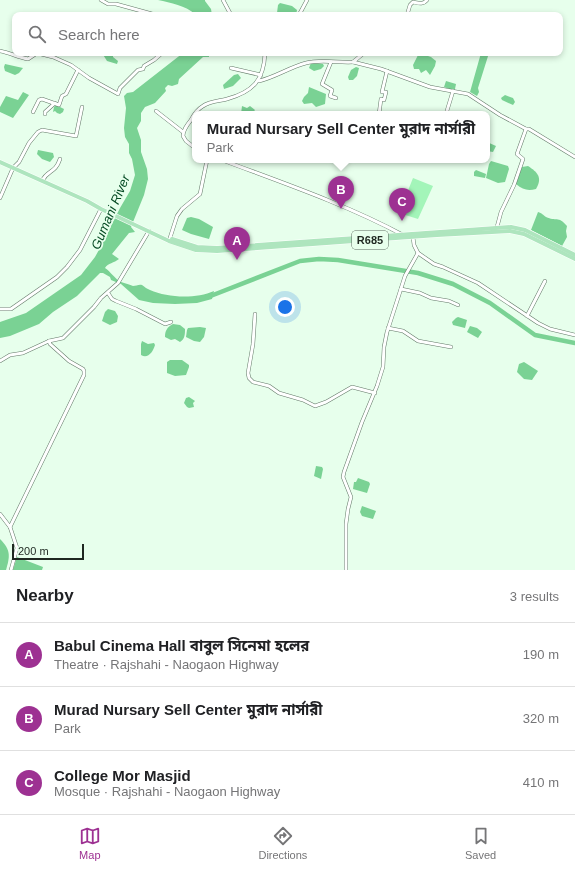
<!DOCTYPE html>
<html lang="en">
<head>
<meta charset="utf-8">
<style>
  body { margin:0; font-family:Helvetica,"Noto Sans Bengali",sans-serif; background:#f2f2f2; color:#202124 }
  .scale { position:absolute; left:12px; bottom:10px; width:72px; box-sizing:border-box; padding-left:4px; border:2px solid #1f2821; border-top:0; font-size:11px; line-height:14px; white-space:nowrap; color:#1f2821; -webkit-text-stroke:3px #e7ffec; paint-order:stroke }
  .you { position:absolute; left:285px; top:307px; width:14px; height:14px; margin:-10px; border:3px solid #fff; border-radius:50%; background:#1a73e8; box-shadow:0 0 0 6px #1a73e833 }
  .badge { display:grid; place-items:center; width:26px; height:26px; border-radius:50%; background:#9d3192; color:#fff; font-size:13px; font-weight:700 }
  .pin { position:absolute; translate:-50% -33px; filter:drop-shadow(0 1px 2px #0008) }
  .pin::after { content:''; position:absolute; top:21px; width:14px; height:12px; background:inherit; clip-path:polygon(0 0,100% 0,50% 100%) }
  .popup { position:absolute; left:192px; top:111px; width:298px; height:52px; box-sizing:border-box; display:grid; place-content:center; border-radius:8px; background:#fff; filter:drop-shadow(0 1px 3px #0005); font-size:13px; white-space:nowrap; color:#757577 }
  .popup b { font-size:15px; color:#202124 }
  .popup::after { content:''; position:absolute; left:50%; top:100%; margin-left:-8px; border:8px solid transparent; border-top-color:#fff }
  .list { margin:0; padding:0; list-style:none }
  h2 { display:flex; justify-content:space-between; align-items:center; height:52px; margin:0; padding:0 16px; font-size:17px }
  h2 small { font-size:13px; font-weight:400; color:#757577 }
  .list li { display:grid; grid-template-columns:26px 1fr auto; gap:12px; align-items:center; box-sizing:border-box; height:64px; padding:0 16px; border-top:1px solid #e0e0e0 }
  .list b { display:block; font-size:15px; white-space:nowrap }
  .list p { margin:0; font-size:13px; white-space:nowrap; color:#757577 }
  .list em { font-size:13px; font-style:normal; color:#757577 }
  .icon { flex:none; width:22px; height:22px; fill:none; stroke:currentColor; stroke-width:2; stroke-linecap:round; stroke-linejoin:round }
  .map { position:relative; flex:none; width:575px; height:570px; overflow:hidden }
  .search { position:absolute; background:#fff; box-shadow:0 2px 6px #0003; left:12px; right:12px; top:12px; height:44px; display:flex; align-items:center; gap:10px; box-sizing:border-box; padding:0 14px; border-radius:8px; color:#757577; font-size:15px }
  .sheet { height:244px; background:#fff }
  nav { display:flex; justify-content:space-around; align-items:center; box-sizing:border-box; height:56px; border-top:1px solid #e0e0e0; background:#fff; font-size:11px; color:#757577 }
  nav a { display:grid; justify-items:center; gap:2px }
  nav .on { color:#9d3192 }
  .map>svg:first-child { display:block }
  .green { fill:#a3f5b9 }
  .water { fill:#7ad294 }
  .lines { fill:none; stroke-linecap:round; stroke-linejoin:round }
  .river { stroke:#7ad294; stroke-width:4.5 }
  .minor-casing { stroke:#637968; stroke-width:4 }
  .major-casing { stroke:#fff; stroke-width:5 }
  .minor { stroke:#fff; stroke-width:3 }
  .major { stroke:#aee5be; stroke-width:4 }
  .labels { text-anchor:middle; stroke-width:3.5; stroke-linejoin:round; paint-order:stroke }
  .shield { fill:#e7ffec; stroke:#5b685e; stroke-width:1 }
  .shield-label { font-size:11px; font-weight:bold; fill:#1f2821 }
  .water-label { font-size:13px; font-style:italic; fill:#074c25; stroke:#e7ffec }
</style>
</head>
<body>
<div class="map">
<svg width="575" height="570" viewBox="0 0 575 570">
  <rect width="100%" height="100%" fill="#e7ffec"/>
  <path class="green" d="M 413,178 L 433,186 L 418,219 L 399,213 Z"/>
  <g class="water">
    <path d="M 158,0 L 205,0 L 205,1 L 211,9 L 212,15 L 196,15 C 185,5 171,3 158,0 Z"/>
    <path d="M 280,3 L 292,6 L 297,10 L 296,15 L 279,15 L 277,13 L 278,5 Z"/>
    <path d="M 102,53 L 113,53 L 113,57 L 118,61 L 117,64 L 107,61 Z"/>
    <path d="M 183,53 L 209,53 L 209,57 L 203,57 L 179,79 L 178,84 L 172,86 L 168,85 L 165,88 L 166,91 L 155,103 L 145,107 L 141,113 L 141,121 L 137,128 L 141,140 L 141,152 L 147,169 L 148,179 L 144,195 L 131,227 L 135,232 L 129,233 L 112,254 L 119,259 C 114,263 108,263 105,268 C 111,272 114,278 121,282 C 125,283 130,285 133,286 C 136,286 139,284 142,285 C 145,287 147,289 150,290 C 168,298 196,299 214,291 L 212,299 L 197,303 L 175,304 L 153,303 L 139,300 L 121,284 L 111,280 L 110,277 L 103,273 L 100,273 L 77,296 L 53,312 L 39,324 L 10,336 L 0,338 L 0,322 L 26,313 L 81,275 L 95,257 L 100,248 L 120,208 L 130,191 L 135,175 L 132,159 L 129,153 L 129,144 L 125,137 L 124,128 L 126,108 L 124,96 L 127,93 L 133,92 Z"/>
    <path d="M 419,53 L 431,57 L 436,61 L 435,66 L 430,75 L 426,70 L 421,73 L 419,69 L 414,69 L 413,65 Z"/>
    <path d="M 481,53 L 489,53 L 478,88 L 479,92 L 477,96 L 470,92 Z"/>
    <path d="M 311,63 L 323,64 L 324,66 L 321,69 L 314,71 L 309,68 Z"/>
    <path d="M 5,64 L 23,68 L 19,73 L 15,75 L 5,71 L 4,67 Z"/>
    <path d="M 356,67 L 359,68 L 357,76 L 353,80 L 349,80 L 348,77 L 351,70 Z"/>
    <path d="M 238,74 L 241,78 L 233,86 L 224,89 L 223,85 L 234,75 Z"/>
    <path d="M 446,81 L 456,84 L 455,89 L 452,90 L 444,87 Z"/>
    <path d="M 309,87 L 326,94 L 325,104 L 316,107 L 312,103 L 304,104 L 302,101 L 304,97 L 308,93 Z"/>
    <path d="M 23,92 L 29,95 L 13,118 L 0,112 L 0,107 L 6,96 L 18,100 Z"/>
    <path d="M 505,95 L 513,98 L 515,102 L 513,105 L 502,100 L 501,98 Z"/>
    <path d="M 56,105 L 64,109 L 63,112 L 60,114 L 57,113 L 55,111 L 53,112 L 54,107 Z"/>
    <path d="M 242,106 L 247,108 L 250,106 L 255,110 L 252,114 L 241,114 Z"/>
    <path d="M 487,142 L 496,146 L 493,152 L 487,151 Z"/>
    <path d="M 38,150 L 53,153 L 54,157 L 50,162 L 42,159 L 37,154 Z"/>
    <path d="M 491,161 L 508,166 L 509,169 L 505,182 L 498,183 L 486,178 L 489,164 Z"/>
    <path d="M 528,166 C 537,172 543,177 536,189 C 528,191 523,190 516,184 L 522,167 Z"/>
    <path d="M 476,170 L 486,174 L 485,178 L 474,176 L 474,172 Z"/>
    <path d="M 538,212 C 542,213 543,215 546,217 C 556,222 558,215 567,226 L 566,231 L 567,237 L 562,246 L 531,230 Z"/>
    <path d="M 191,217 L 199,219 L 213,227 L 209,239 L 191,234 L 182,230 L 187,218 Z"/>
    <path d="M 108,309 L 115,311 L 118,316 L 117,322 L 110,325 L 102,321 L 105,312 Z"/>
    <path d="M 458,317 L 467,320 L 465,328 L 453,325 L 452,322 L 456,318 Z"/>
    <path d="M 173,324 L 180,325 L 185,329 C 185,334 185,339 180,342 L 175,339 L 171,340 L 165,337 C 165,331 167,327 173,324 Z"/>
    <path d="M 470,326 L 477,328 L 482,332 L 478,338 L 467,332 Z"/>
    <path d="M 200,327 L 206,328 L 204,337 L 200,342 L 194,341 L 186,337 L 187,330 L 188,328 Z"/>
    <path d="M 142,341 L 148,344 L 154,343 L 155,345 C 153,352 148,359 141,355 L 141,344 Z"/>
    <path d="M 170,360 L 182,360 L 189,365 L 189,367 L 186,375 L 175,376 L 167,373 L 167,362 Z"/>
    <path d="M 524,362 L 538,371 L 532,380 L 524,379 L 517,372 L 519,364 Z"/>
    <path d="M 189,397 L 195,401 L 193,403 L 194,407 L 189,408 L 187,407 L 184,403 L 186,398 Z"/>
    <path d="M 316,466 L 322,467 L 323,469 L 321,479 L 314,476 Z"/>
    <path d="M 358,478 L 369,482 L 370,484 L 367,493 L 353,489 L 354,482 L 356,482 Z"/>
    <path d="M 362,506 L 376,511 L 373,519 L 362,516 L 360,512 Z"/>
    <path d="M 0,539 C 11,550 10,556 6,570 L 0,570 Z"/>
    <path d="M 17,557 L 43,567 L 42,570 L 13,570 Z"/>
  </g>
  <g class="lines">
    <path class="river" d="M 208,297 L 300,261 L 319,259 L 338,260 L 418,273 L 453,284 L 490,303 L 535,335 L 575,343"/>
    <g class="minor-casing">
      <g id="minor">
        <path d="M 101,0 L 108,4 L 116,4 L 156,15"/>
        <path d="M 223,0 L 231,15"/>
        <path d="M 299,15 L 307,0"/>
        <path d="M 407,15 L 410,5 L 413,2 C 418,3 423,5 427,0"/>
        <path d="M 0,51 C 10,53 18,57 28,59 L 37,53 L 53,57 L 71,65 L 89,78 L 118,94 L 120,88 L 138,70 L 143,69 L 144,66 L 154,60 L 162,53"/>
        <path d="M 331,62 L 322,84 L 332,90 L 330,96 L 336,98"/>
        <path d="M 353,62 L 381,69 L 430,87 L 468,94 L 500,115 L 526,129"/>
        <path d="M 231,68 L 261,75"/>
        <path d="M 259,81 C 276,77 290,67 306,63 C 321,59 338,63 353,62 L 364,53"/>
        <path d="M 156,111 L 183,132"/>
        <path d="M 33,112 L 39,100 L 42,99 L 59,105 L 62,96 L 66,94 L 78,70"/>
        <path d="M 45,114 L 45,112 L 55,103"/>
        <path d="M 379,114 L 381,99 L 384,100 L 386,92 L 382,92 L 387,71"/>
        <path d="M 446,114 L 453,91"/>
        <path d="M 195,148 L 186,141 L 183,136 C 183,130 187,125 191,120 C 194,114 198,109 203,106 C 210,101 220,101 227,99 C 253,92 264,80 265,53"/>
        <path d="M 222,160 C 283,183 345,204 403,235"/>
        <path d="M 42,181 C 48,169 55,174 60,159"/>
        <path d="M 0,198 L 13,168 L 19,162 L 29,143 L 38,132 L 42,130 L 76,136 L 82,107"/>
        <path d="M 497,227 L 501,212 L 514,185 L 523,159 L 517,154 L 526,129 L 529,129 L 575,157"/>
        <path d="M 413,237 L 414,245 L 418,253 L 434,264 L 443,267 L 478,283 L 538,323 L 550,329 L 575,335"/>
        <path d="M 169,241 L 177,216 L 182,209 L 200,194 L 207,160"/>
        <path d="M 401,289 L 420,293 L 431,298 L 449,301 L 458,305"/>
        <path d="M 108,293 L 112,299 L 116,301 L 136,309 L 165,324 L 171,322"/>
        <path d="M 0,309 L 11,309 L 57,277 L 67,267 L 80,250 L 101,209"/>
        <path d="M 255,314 L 253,344 L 248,373 L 249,378 L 253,382 L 269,386 L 279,393 L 303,400 L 315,406 L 326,402 L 352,387 L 375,393"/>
        <path d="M 527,316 L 545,281"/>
        <path d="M 388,328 L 403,331 L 418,341 L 451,347"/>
        <path d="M 0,361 L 10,355 L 23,353 L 49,341 L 63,338 L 94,307 L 101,298 L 118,283 L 149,231"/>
        <path d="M 0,514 L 10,527 L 84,375 L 84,371 L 83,369 L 69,361 L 50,344 L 49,341"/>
        <path d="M 10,527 L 17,548 L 11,570"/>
        <path d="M 346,570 L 346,524 L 348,509 L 351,497 L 343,477 L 344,472 L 362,422 L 377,386 L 383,367 L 384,347 L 387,332 L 397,301 L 405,276 L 418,253"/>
      </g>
    </g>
    <g class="major-casing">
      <g id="major">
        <path d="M 0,162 L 87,201 L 101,209 L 169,241 L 196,250 L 217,251 L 437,235 L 510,231 L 524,234 L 575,259"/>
        <path d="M 172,239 L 197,247 L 217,248 L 511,227 L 525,230 L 575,255"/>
      </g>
    </g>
    <use href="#minor" class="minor"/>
    <use href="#major" class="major"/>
  </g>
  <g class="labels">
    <rect class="shield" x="352" y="231" width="36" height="18" rx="3"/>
    <g class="shield-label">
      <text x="370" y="244">R685</text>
    </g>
    <g class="water-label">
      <text transform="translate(110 212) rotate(-67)" y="5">Gumani River</text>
    </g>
  </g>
</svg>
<div class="scale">200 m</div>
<div class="you"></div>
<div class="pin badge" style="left:237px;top:260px">A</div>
<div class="pin badge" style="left:341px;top:209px">B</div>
<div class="popup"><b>Murad Nursary Sell Center মুরাদ নার্সারী</b>Park</div>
<div class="pin badge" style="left:402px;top:221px">C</div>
<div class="search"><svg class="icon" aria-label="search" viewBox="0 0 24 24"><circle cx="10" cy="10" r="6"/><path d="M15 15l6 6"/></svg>Search here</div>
</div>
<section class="sheet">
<h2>Nearby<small>3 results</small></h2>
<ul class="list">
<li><span class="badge">A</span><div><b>Babul Cinema Hall বাবুল সিনেমা হলের</b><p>Theatre · Rajshahi - Naogaon Highway</p></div><em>190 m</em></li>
<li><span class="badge">B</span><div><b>Murad Nursary Sell Center মুরাদ নার্সারী</b><p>Park</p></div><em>320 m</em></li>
<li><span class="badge">C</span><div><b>College Mor Masjid</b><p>Mosque · Rajshahi - Naogaon Highway</p></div><em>410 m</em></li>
</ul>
</section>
<nav>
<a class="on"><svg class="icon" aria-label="map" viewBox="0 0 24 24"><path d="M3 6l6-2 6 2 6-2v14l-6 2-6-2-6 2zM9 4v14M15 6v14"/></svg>Map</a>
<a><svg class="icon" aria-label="directions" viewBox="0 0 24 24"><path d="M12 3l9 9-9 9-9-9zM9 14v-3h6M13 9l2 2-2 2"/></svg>Directions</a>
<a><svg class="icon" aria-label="saved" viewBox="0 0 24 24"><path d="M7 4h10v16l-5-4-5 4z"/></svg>Saved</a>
</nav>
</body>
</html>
